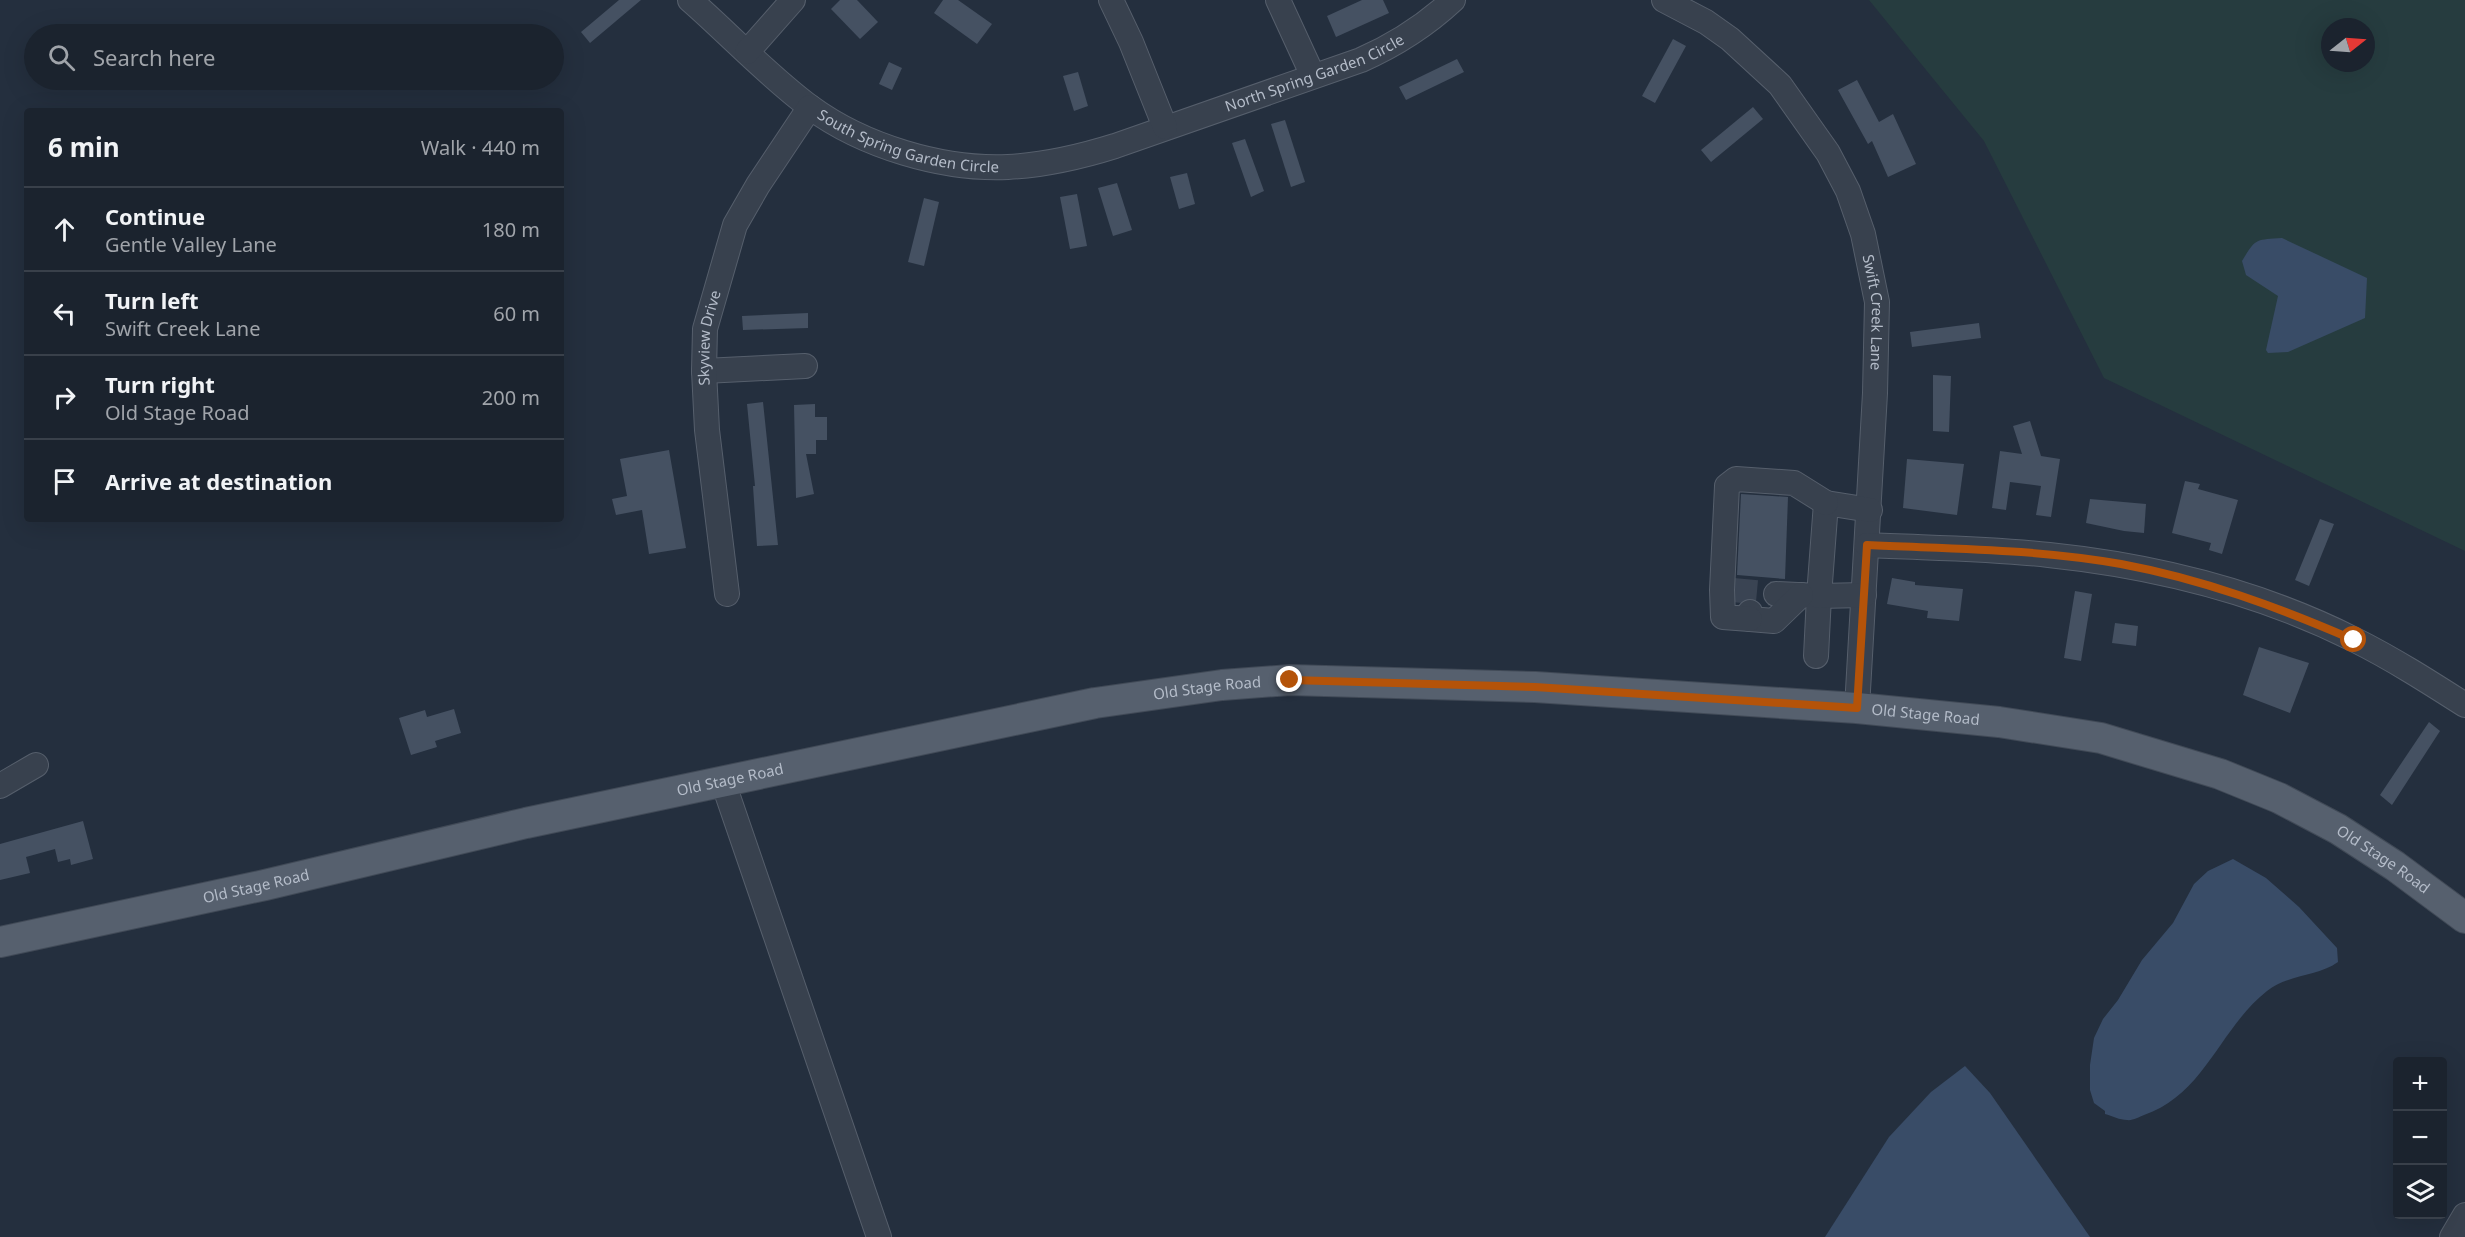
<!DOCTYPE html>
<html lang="en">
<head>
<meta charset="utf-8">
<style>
  body { margin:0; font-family:"Noto Sans",sans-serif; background:#242b36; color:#f1f3f6 }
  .controls { position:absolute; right:18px; bottom:18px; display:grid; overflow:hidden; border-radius:6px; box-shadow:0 6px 24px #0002 }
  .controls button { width:54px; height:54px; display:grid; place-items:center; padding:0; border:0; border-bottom:2px solid #39404a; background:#1b232e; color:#f1f3f6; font:30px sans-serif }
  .compass { position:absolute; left:2321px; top:18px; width:54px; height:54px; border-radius:50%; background:#1b232e; box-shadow:0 6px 24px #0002; rotate:73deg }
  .stop { position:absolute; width:18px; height:18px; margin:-14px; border:4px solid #b45309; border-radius:50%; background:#fff }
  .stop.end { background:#b45309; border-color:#fff; box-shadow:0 2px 6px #0008 }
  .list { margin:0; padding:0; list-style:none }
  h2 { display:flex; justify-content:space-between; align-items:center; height:78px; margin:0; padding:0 24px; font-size:26px }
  h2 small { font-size:20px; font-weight:400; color:#a0a4aa }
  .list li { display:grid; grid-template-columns:39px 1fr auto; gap:18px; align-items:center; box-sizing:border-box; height:84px; padding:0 24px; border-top:2px solid #39404a }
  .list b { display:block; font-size:22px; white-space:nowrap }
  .list p { margin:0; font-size:20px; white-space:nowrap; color:#a0a4aa }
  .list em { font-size:20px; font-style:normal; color:#a0a4aa }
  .icon { flex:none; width:33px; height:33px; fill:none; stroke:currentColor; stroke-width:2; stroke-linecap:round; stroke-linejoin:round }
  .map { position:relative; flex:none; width:2465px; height:1237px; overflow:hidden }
  .search { position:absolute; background:#1b232e; box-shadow:0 6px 24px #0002; left:24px; top:24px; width:540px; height:66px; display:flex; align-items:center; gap:15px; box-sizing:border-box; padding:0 21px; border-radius:33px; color:#a0a4aa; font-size:22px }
  .panel { position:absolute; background:#1b232e; box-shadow:0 6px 24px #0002; left:24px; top:108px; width:540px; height:414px; border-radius:6px }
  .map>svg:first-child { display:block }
  .green { fill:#263c3f; fill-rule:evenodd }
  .water { fill:#394c67 }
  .building { fill:#455162 }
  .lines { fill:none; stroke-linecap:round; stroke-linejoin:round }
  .minor-tunnel { stroke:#3a4453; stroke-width:24; stroke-dasharray:24 12; stroke-linecap:butt }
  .minor-casing { stroke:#565f6c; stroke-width:26 }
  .major-casing { stroke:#414a57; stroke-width:32 }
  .minor { stroke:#38414e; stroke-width:24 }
  .major { stroke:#56606e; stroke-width:30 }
  .route { stroke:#b45309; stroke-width:8 }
  .labels { text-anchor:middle; stroke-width:5; stroke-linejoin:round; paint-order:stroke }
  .street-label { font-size:15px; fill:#b4bcc9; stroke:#1d2633 }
</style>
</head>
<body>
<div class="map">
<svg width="2465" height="1237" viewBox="0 0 2465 1237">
  <rect width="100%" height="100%" fill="#242f3e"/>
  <path class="green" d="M 1869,0 L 2465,0 L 2465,551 L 2104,378 L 1984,141 ZM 2330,27 L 2366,27 L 2366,63 L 2330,63 Z"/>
  <g class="water">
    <path d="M 2282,238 L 2367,278 L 2365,318 L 2288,352 L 2268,353 L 2266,350 L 2278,296 L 2246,275 L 2242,261 C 2256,238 2255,240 2282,238 Z"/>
    <path d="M 2233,859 L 2266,878 L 2299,907 L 2337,948 L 2338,962 C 2317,977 2288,974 2267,991 C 2219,1029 2205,1094 2144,1115 C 2139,1117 2132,1121 2127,1120 C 2120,1120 2112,1116 2105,1114 L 2105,1111 L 2094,1103 L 2090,1090 L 2090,1065 L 2094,1038 L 2103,1019 L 2118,1000 L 2142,960 L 2173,923 L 2194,884 L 2208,871 Z"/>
    <path d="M 1965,1066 L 1990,1093 L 2090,1237 L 1825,1237 L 1889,1137 L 1931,1092 Z"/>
  </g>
  <g class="building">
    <path d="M 619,0 L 641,0 L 590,43 L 581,32 Z"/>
    <path d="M 840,0 L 857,0 L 878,22 L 860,39 L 831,9 Z"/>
    <path d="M 943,0 L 958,0 L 992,24 L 977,44 L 934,13 Z"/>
    <path d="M 1362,0 L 1383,0 L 1389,13 L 1336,37 L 1327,16 Z"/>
    <path d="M 1673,39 L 1686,46 L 1655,103 L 1642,96 Z"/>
    <path d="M 1457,59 L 1464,72 L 1406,100 L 1399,87 Z"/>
    <path d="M 889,62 L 902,68 L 892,90 L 879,84 Z"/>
    <path d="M 1078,72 L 1088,106 L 1074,111 L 1063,76 Z"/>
    <path d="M 1857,80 L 1879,122 L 1893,114 L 1916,164 L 1888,177 L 1872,141 L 1868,144 L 1838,90 Z"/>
    <path d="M 1753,107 L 1763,119 L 1711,162 L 1701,150 Z"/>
    <path d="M 1285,120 L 1305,182 L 1291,187 L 1271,124 Z"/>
    <path d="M 1245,139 L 1264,191 L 1251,197 L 1232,143 Z"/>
    <path d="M 1187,173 L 1195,204 L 1179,209 L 1170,177 Z"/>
    <path d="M 1117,183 L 1132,230 L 1113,236 L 1098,188 Z"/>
    <path d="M 1077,194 L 1087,246 L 1070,249 L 1060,197 Z"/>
    <path d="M 924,198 L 939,202 L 924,266 L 908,262 Z"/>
    <path d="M 808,313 L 808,328 L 743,330 L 742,316 Z"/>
    <path d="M 1979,323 L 1981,338 L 1912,347 L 1910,332 Z"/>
    <path d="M 1933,375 L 1951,376 L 1949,432 L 1933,431 Z"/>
    <path d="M 763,402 L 778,545 L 757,546 L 753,486 L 755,486 L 747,404 Z"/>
    <path d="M 815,404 L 815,417 L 827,417 L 827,440 L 816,440 L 816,454 L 806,454 L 814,494 L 796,498 L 794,405 Z"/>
    <path d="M 2030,421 L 2041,456 L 2060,459 L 2051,517 L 2036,515 L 2041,486 L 2010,482 L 2006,510 L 1992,508 L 2000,451 L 2022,454 L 2013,426 Z"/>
    <path d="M 669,450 L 686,548 L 649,554 L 642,510 L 616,515 L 612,499 L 627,496 L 620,459 Z"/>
    <path d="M 1907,459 L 1964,464 L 1957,515 L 1903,508 Z"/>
    <path d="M 2185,481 L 2200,484 L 2198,489 L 2238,500 L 2222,554 L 2209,550 L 2211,543 L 2172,533 Z"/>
    <path d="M 1741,494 L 1788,497 L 1785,579 L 1737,575 Z"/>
    <path d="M 2090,499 L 2146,504 L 2144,533 L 2124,531 L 2086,523 Z"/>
    <path d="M 2320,519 L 2334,524 L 2309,586 L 2295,580 Z"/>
    <path d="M 1892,578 L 1915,582 L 1915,585 L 1963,589 L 1959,621 L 1927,618 L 1928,611 L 1887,604 Z"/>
    <path d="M 2075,591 L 2092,594 L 2081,661 L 2064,658 Z"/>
    <path d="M 2115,623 L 2138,626 L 2136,646 L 2112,643 Z"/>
    <path d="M 2259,647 L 2309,663 L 2290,713 L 2243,695 Z"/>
    <path d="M 454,709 L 461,733 L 435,741 L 437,747 L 411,755 L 399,718 L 425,710 L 427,717 Z"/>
    <path d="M 2429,722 L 2440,731 L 2392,805 L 2380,795 Z"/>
    <path d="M 83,821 L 93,859 L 71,865 L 70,859 L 58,862 L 55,849 L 26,857 L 30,873 L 0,880 L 0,844 Z"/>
  </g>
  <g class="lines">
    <path class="minor-tunnel" d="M 1733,590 L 1776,594"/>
    <g class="minor-casing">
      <g id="minor">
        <path id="s1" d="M 690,0 C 729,34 768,76 810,107 C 863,146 942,170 1008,167 C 1045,165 1080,157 1115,146 L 1361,60 C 1395,45 1425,26 1453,0"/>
        <path d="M 1111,0 L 1131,42 L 1165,127"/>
        <path d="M 1278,0 L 1313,76"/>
        <path id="s2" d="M 1664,0 L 1706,22 L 1730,39 L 1780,85 L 1828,153 L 1848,191 L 1863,234 L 1877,302 L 1875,393 L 1857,708"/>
        <path d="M 747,52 L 793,0"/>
        <path d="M 704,371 L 805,366"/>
        <path d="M 1867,545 C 1927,548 1989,548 2049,555 C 2154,566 2260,592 2355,640 C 2393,659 2429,682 2465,705"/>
        <path id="s3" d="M 727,594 L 707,430 L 704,371 L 705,329 L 735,225 L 758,185 L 810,107"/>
        <path d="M 1776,594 L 1819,596 L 1816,656"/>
        <path d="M 1864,595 L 1819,596 L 1826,503 L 1870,510"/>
        <path d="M 1750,612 L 1750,619 L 1774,621 L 1801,595"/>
        <path d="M 1750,619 L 1723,617 L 1722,590 L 1727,486 L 1736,479 L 1794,483 L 1826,503"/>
        <path d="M 723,782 L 879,1237"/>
        <path d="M 0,786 L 36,765"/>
        <path d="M 2452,1237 L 2465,1215"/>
      </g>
    </g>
    <g class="major-casing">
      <g id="major">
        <path id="s4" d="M 0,942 L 265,885 L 526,823 L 1095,703 L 1222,685 L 1290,680 L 1535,687 L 1857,708 L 1999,722 L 2101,738 L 2220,774 L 2279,798 L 2338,829 L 2395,866 L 2465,918"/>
      </g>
    </g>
    <use href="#minor" class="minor"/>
    <use href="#major" class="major"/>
  </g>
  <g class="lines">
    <path class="route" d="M 1290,680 L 1535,687 L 1857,708 L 1867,545 C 1951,549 2037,549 2121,564 C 2202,579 2278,607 2354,640"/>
  </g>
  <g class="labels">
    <g class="street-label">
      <text dy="5" stroke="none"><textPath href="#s1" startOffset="693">North Spring Garden Circle</textPath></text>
      <text dy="5" stroke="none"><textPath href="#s1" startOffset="267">South Spring Garden Circle</textPath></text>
      <text dy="5" stroke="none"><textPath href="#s2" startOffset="396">Swift Creek Lane</textPath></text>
      <text dy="5" stroke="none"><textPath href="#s3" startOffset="258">Skyview Drive</textPath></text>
      <text dy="5" stroke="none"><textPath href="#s4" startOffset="1234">Old Stage Road</textPath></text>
      <text dy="5" stroke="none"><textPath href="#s4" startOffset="1954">Old Stage Road</textPath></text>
      <text dy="5" stroke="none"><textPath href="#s4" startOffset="748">Old Stage Road</textPath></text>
      <text dy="5" stroke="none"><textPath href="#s4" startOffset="2440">Old Stage Road</textPath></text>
      <text dy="5" stroke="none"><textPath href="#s4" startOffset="262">Old Stage Road</textPath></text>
    </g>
  </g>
</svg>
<div class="controls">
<button>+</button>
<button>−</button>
<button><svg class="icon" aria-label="layers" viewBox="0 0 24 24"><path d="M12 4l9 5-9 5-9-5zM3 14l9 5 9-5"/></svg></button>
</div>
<svg class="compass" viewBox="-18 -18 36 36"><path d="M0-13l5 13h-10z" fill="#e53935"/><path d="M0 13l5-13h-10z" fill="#a0a4aa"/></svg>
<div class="stop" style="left:2354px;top:640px"></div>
<div class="stop end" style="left:1290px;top:680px"></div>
<div class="search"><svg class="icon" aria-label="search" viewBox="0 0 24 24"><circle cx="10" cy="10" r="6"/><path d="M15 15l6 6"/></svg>Search here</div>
<section class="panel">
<h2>6 min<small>Walk · 440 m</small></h2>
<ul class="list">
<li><svg class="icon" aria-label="ahead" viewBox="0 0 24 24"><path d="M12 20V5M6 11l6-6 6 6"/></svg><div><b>Continue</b><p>Gentle Valley Lane</p></div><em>180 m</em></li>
<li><svg class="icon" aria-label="left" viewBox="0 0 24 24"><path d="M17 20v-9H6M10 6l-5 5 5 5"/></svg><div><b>Turn left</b><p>Swift Creek Lane</p></div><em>60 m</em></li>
<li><svg class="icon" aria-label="right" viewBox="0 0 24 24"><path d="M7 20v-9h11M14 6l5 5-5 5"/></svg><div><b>Turn right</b><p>Old Stage Road</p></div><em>200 m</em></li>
<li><svg class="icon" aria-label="arrive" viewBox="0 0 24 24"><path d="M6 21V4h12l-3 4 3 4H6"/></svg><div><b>Arrive at destination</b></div></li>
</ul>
</section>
</div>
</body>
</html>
